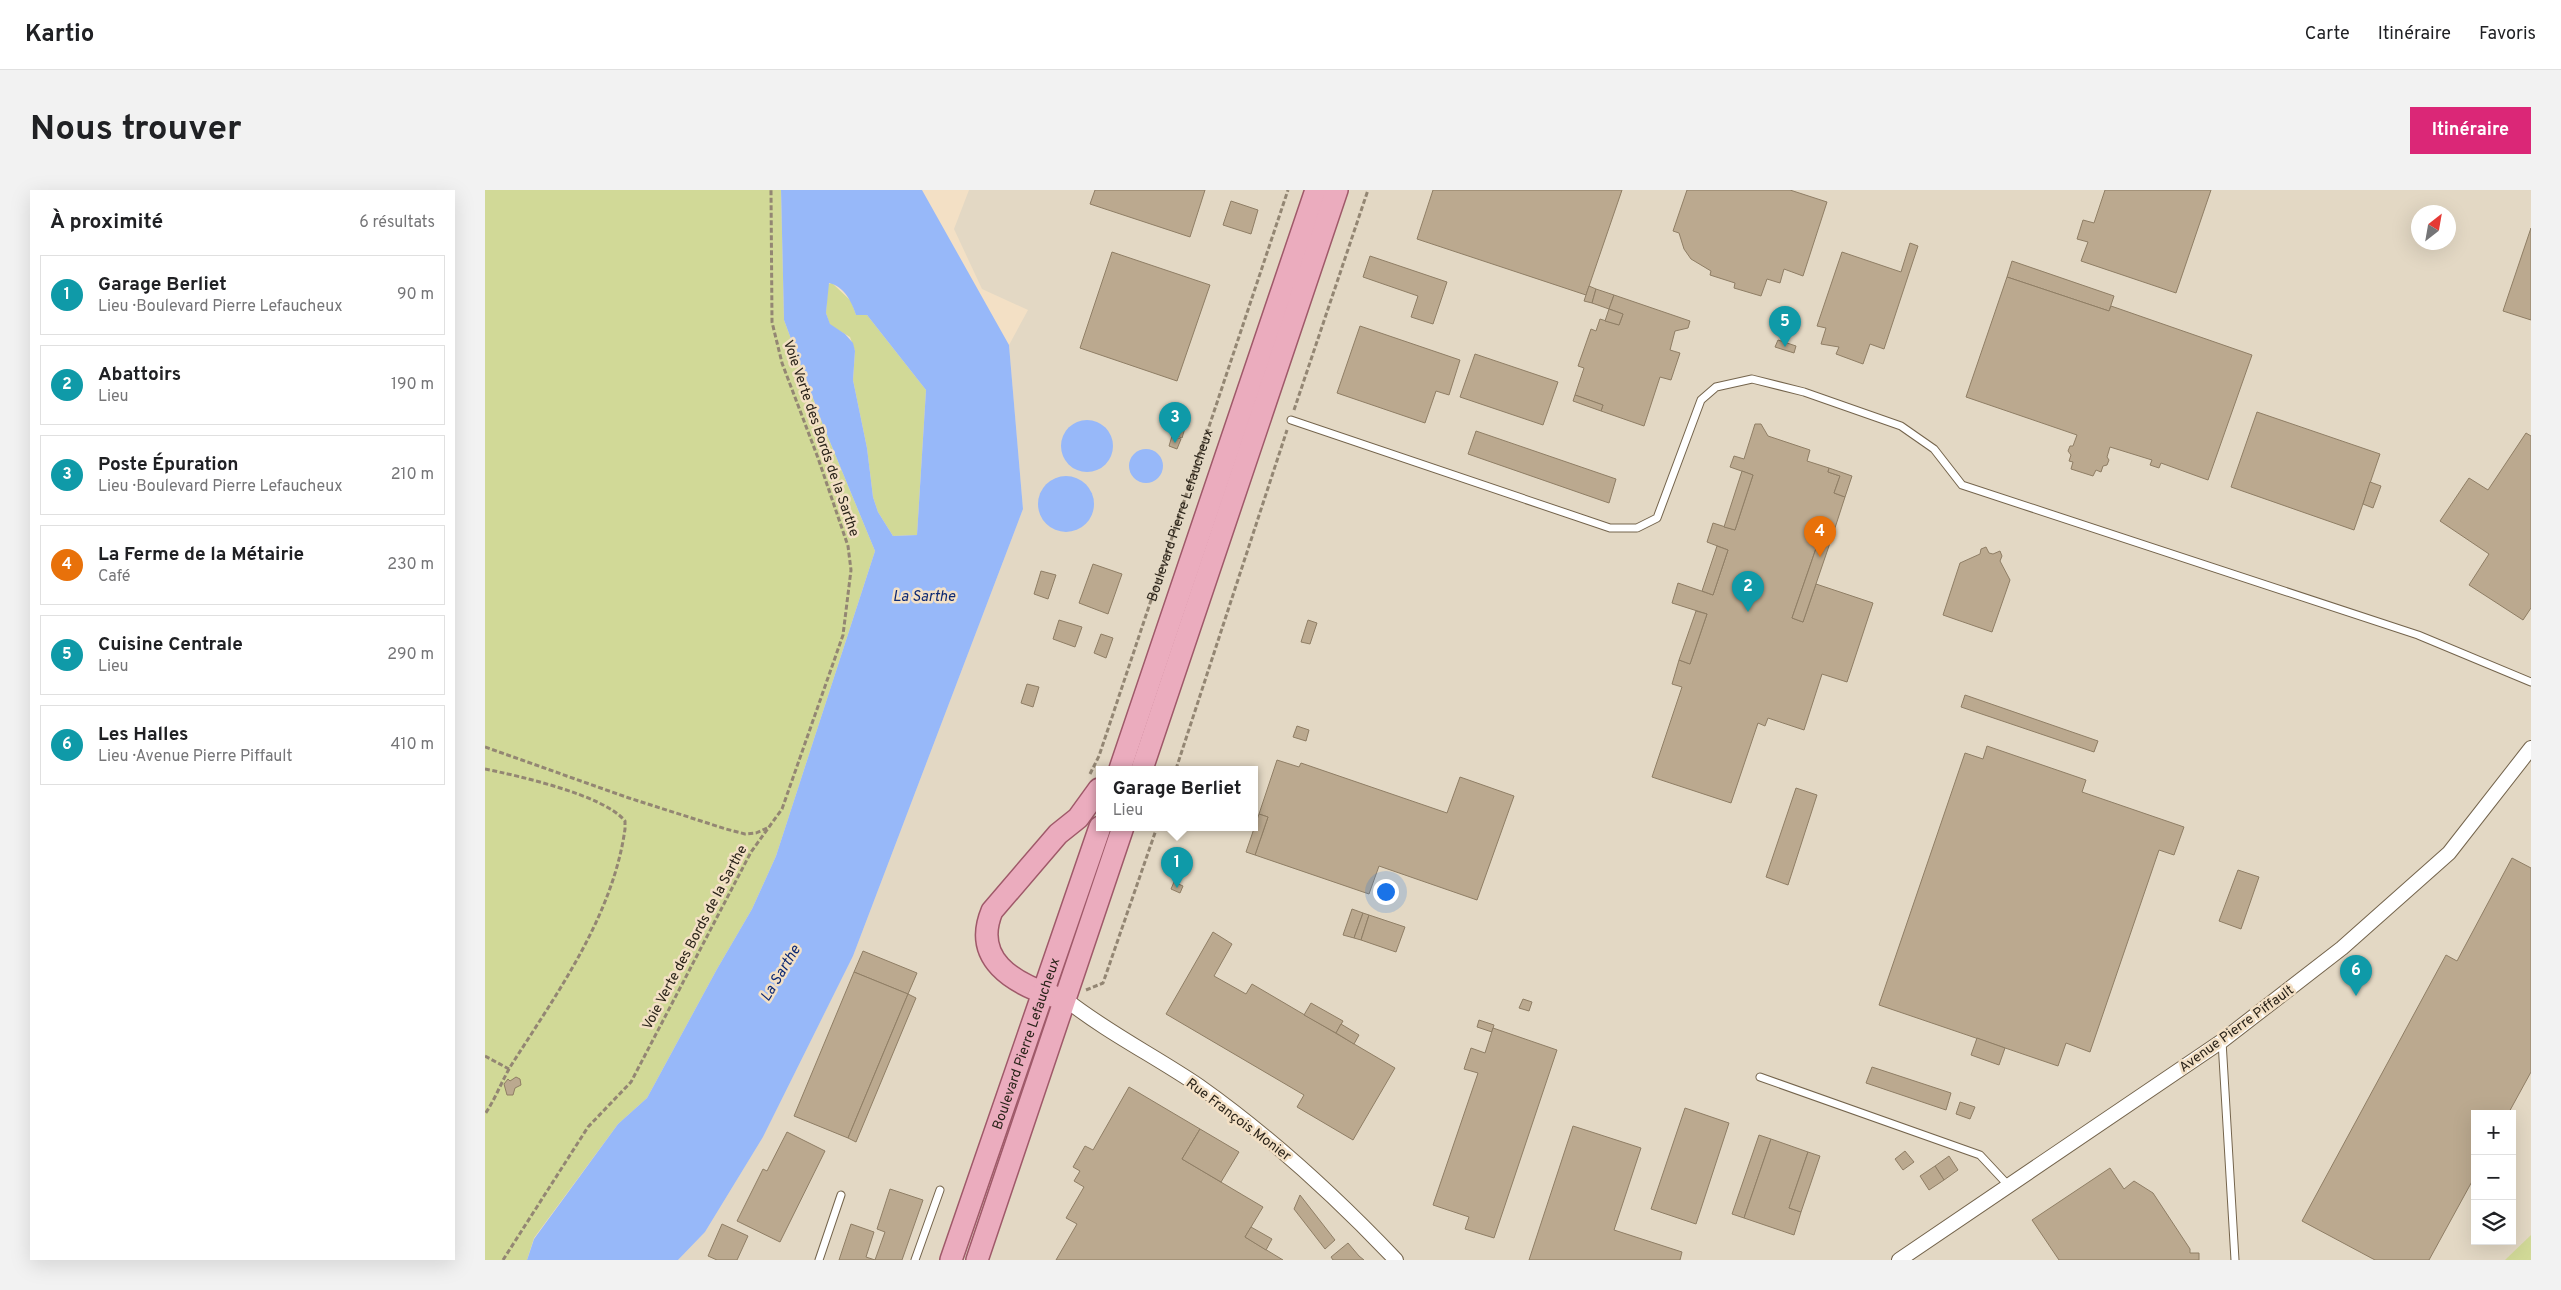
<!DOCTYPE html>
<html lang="fr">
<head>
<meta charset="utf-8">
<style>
  body { margin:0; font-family:Overpass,sans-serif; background:#f2f2f2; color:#202124 }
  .controls { position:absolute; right:15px; bottom:15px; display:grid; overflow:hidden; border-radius:0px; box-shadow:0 5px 20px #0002 }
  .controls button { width:45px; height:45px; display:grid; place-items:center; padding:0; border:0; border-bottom:1px solid #e0e0e0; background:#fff; color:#202124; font:25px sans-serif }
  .compass { position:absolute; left:1926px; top:15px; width:45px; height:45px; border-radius:50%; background:#fff; box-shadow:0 5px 20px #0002; rotate:31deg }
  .you { position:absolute; left:900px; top:701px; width:18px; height:18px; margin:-12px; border:4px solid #fff; border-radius:50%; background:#1a73e8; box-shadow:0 0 0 8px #1a73e833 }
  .badge { display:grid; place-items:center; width:32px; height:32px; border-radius:50%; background:#db2777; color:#fff; font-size:16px; font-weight:700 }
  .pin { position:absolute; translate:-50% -41px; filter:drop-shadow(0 1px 2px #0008) }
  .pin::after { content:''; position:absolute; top:26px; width:18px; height:15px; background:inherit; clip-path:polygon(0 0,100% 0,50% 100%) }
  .popup { position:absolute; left:611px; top:576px; width:162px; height:65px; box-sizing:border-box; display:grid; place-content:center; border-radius:0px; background:#fff; filter:drop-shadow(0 1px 4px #0005); font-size:16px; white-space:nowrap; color:#757577 }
  .popup b { font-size:19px; color:#202124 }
  .popup::after { content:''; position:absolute; left:50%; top:100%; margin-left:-10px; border:10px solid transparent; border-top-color:#fff }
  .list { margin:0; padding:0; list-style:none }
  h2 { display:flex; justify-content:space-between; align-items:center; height:65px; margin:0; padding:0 20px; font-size:21px }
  h2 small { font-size:16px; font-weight:400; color:#757577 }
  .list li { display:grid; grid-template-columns:32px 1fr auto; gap:15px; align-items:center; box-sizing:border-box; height:80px; margin:0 10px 10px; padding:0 10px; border:1px solid #e0e0e0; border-radius:0px }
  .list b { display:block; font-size:19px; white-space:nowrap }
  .list p { margin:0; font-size:16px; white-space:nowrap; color:#757577 }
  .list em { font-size:16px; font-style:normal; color:#757577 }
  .icon { flex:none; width:28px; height:28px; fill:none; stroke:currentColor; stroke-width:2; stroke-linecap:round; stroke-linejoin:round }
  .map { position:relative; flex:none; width:2046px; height:1070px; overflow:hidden; border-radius:0px }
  header { display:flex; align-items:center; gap:30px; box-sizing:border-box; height:70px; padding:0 25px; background:#fff; border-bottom:1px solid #e0e0e0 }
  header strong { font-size:24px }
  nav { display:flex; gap:28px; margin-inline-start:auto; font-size:18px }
  .intro { display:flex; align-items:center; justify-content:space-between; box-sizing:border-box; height:120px; padding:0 30px }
  h1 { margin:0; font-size:35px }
  .button { padding:12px 22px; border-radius:0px; background:#db2777; color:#fff; font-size:18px; font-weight:700 }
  main { display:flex; gap:30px; padding:0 30px }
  aside { flex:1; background:#fff; border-radius:0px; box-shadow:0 5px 20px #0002 }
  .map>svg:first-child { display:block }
  .industrial { fill:#e3d8c4; fill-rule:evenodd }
  .green { fill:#d1d997 }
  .water { fill:#97b8f9; fill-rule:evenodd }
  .building { fill:#bba98f; stroke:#8f7e65 }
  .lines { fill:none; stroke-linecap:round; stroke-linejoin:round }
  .service-casing { stroke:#74644c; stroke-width:9 }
  .minor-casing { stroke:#74644c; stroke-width:16 }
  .primary-casing { stroke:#9f5969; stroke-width:24 }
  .path { stroke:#938673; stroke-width:3; stroke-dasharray:5 2.5; stroke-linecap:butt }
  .service { stroke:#fff; stroke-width:7 }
  .minor { stroke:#fff; stroke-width:14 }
  .primary { stroke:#ebacbe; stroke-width:21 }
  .labels { text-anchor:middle; stroke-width:5; stroke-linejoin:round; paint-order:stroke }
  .street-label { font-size:14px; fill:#2b241a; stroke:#f3e0c5 }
  .water-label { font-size:15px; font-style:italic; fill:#0c2872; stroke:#f3e0c5 }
</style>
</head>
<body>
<header>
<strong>Kartio</strong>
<nav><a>Carte</a><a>Itinéraire</a><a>Favoris</a></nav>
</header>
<div class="intro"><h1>Nous trouver</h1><a class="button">Itinéraire</a></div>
<main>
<aside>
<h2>À proximité<small>6 résultats</small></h2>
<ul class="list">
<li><span class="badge" style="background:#0f9aa8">1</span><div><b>Garage Berliet</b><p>Lieu · Boulevard Pierre Lefaucheux</p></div><em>90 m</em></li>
<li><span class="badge" style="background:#0f9aa8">2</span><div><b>Abattoirs</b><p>Lieu</p></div><em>190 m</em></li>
<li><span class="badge" style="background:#0f9aa8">3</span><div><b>Poste Épuration</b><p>Lieu · Boulevard Pierre Lefaucheux</p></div><em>210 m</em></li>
<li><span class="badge" style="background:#e8710a">4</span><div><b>La Ferme de la Métairie</b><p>Café</p></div><em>230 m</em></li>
<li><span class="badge" style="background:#0f9aa8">5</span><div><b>Cuisine Centrale</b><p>Lieu</p></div><em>290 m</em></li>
<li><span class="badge" style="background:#0f9aa8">6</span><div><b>Les Halles</b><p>Lieu · Avenue Pierre Piffault</p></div><em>410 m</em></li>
</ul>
</aside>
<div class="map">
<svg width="2046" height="1070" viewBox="0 0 2046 1070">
  <rect width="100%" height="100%" fill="#f3e0c5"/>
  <path class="industrial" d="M 484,0 L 2046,0 L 2046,1070 L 193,1070 L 220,1042 L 278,947 L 368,766 L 538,319 L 524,155 L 543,120 L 497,99 L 469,39 ZM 1934,22 L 1964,22 L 1964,52 L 1934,52 ZM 614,579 L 770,579 L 770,637 L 614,637 ZM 1990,924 L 2027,924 L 2027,1051 L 1990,1051 Z"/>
  <g class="green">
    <path d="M 0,0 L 296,0 L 299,130 L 338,235 L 390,361 L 291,666 L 267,719 L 232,779 L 162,908 L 133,934 L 49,1048 L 42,1070 L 0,1070 Z"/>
    <path d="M 347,93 L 366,111 L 371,125 L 382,125 L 441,200 L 432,345 L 408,346 L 393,322 L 388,307 L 382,258 L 368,190 L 370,161 L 365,147 L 345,135 L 341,123 L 343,94 Z"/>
    <path d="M 2046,1045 L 2046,1070 L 2020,1070 Z"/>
  </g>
  <g class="water">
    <path d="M 296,0 L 437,0 L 524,155 L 538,319 L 368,766 L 278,947 L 220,1042 L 193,1070 L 42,1070 L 49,1049 L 133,934 L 162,908 L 232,779 L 267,719 L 291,666 L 390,361 L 338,235 L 299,130 ZM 344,93 C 359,96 367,112 371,125 L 382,125 L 441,200 L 432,345 L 408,346 L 393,322 L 388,307 L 382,258 L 368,190 L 370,161 L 368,153 L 360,144 L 345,134 L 341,123 Z"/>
    <circle cx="602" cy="256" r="26"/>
    <circle cx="661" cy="276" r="17"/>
    <circle cx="581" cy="314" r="28"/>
  </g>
  <g class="building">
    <path d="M 610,0 L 720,0 L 705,47 L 605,14 Z"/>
    <path d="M 948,0 L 1137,0 L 1101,105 L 932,49 Z"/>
    <path d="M 1202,0 L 1305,0 L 1342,12 L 1318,86 L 1299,79 L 1295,93 L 1282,89 L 1276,106 L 1249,98 L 1250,93 L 1225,85 L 1226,81 L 1206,69 L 1199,59 L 1194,43 L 1188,41 Z"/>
    <path d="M 1620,0 L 1726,0 L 1691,103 L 1596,71 L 1603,52 L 1592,49 L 1598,30 L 1609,33 Z"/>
    <path d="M 746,11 L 773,20 L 766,44 L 738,35 Z"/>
    <path d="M 2046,38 L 2046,130 L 2018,121 Z"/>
    <path d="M 1425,53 L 1433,56 L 1399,159 L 1385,154 L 1378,174 L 1351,164 L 1354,157 L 1336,154 L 1341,138 L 1332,136 L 1357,62 L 1416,82 Z"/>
    <path d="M 627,62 L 725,95 L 692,191 L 595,158 Z"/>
    <path d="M 885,66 L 962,92 L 948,134 L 926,127 L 933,106 L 878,87 Z"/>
    <path d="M 1527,71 L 1629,106 L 1624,121 L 1522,87 Z"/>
    <path d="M 1522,87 L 1624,121 L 1626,116 L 1767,165 L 1723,290 L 1676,273 L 1674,278 L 1665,275 L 1667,270 L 1625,257 L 1622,267 L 1624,270 L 1622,275 L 1618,276 L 1616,282 L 1611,280 L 1608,286 L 1586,279 L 1588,272 L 1584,271 L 1586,265 L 1583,261 L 1585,256 L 1588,256 L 1592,245 L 1481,207 Z"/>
    <path d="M 1104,96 L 1111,99 L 1107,113 L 1099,111 Z"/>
    <path d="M 1111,99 L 1129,105 L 1124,119 L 1107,113 Z"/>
    <path d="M 1129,105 L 1205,131 L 1203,138 L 1190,141 L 1185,160 L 1195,163 L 1186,190 L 1175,187 L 1159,236 L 1116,221 L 1118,215 L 1090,205 L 1099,178 L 1093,176 L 1106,139 L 1111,141 L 1115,129 L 1134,135 L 1138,124 L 1124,119 Z"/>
    <path d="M 1124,119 L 1138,124 L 1134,135 L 1120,131 Z"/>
    <path d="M 875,136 L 975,170 L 964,205 L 951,201 L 940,233 L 852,203 Z"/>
    <path d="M 1293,150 L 1311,156 L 1309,163 L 1290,157 Z"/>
    <path d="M 990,164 L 1073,192 L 1058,235 L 975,207 Z"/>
    <path d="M 1090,205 L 1118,215 L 1116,221 L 1088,211 Z"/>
    <path d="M 1772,222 L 1895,264 L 1869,340 L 1746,297 Z"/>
    <path d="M 1270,234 L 1276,234 L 1283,246 L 1325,260 L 1322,271 L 1344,278 L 1343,282 L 1355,286 L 1349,303 L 1360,307 L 1347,347 L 1336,344 L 1307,428 L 1318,432 L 1331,394 L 1388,413 L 1362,492 L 1337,484 L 1319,540 L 1283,528 L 1280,536 L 1273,533 L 1246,613 L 1167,587 L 1197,497 L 1187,494 L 1194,470 L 1205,474 L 1222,424 L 1187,413 L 1193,393 L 1228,405 L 1243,360 L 1222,352 L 1228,333 L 1250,340 L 1268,285 L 1245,277 L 1249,266 L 1259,269 Z"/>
    <path d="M 689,235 L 700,238 L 697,248 L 686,244 Z"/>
    <path d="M 991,241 L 1131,289 L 1124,313 L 983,264 Z"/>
    <path d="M 2041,243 L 2046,246 L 2046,418 L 2038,430 L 1984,395 L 2004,364 L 1955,331 L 1984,288 L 2003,300 Z"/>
    <path d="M 687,246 L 696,249 L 692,259 L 684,256 Z"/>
    <path d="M 1344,278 L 1367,286 L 1360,307 L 1349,303 L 1355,286 L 1343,282 Z"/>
    <path d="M 1257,281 L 1268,285 L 1250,340 L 1239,337 Z"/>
    <path d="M 1885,292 L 1896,296 L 1888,318 L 1878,314 Z"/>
    <path d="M 1336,344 L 1347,347 L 1318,432 L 1307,428 Z"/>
    <path d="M 1232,356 L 1243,360 L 1228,405 L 1217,401 Z"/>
    <path d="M 1501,357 L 1504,363 L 1508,364 L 1515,361 L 1517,366 L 1515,371 L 1525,390 L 1507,442 L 1458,425 L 1475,373 L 1495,364 L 1496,359 Z"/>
    <path d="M 608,374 L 637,384 L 623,424 L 594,413 Z"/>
    <path d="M 556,381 L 571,385 L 563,409 L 549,404 Z"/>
    <path d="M 1211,421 L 1222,424 L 1205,474 L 1194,470 Z"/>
    <path d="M 574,430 L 597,437 L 590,457 L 568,449 Z"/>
    <path d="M 823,430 L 832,433 L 825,454 L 816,452 Z"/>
    <path d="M 616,444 L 628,448 L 621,468 L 609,463 Z"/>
    <path d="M 542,494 L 554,497 L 548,517 L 536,513 Z"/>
    <path d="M 1480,505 L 1613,551 L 1609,562 L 1476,517 Z"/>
    <path d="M 812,536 L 824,540 L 821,551 L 808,547 Z"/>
    <path d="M 1502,556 L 1601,590 L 1597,602 L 1699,637 L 1689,665 L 1674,660 L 1605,862 L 1581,853 L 1573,876 L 1394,815 L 1480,563 L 1498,569 Z"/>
    <path d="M 792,570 L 814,577 L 816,573 L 962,623 L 975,587 L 1029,606 L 992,710 L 894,676 L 884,704 L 770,665 L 783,627 L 774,624 Z"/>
    <path d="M 1311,598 L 1332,605 L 1303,695 L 1281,687 Z"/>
    <path d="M 774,624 L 783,627 L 770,665 L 761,662 Z"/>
    <path d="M 2027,668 L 2046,678 L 2046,882 L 2023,924 L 1990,924 L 1990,986 L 1944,1070 L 1890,1070 L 1817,1031 L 1961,765 L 1972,771 Z"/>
    <path d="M 1753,680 L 1774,687 L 1756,739 L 1734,731 Z"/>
    <path d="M 689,692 L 698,696 L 695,703 L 686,699 Z"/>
    <path d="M 867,719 L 878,723 L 869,748 L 858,745 Z"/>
    <path d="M 878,723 L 884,725 L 876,750 L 869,748 Z"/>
    <path d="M 884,725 L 920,737 L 911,762 L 876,750 Z"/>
    <path d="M 728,742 L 747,754 L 729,786 L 761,804 L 767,794 L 910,878 L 868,950 L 812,917 L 819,905 L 681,824 Z"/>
    <path d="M 378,761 L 432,783 L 423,804 L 369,782 Z"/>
    <path d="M 369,782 L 423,804 L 363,948 L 309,926 Z"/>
    <path d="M 423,804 L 431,808 L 371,952 L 363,948 Z"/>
    <path d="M 1038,809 L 1047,812 L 1044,821 L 1034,818 Z"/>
    <path d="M 826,813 L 858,831 L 851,843 L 819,825 Z"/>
    <path d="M 994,830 L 1009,835 L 1007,842 L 992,837 Z"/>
    <path d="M 856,834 L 874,845 L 869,854 L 851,843 Z"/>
    <path d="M 1008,838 L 1072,860 L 1009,1048 L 980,1039 L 984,1027 L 948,1015 L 993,883 L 979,879 L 986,858 L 1000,863 Z"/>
    <path d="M 1492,848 L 1520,858 L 1514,875 L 1486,865 Z"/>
    <path d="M 1387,877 L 1466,903 L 1461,920 L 1381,893 Z"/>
    <path d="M 31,887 L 35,889 L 36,895 L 30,898 L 28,905 L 22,905 L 19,894 L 23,889 L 25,891 Z"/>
    <path d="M 644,897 L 715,939 L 697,969 L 778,1017 L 760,1047 L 798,1070 L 571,1070 L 592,1034 L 581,1028 L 599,997 L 589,991 L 595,981 L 588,977 L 600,956 L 608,960 Z"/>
    <path d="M 1475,912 L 1490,917 L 1485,929 L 1471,924 Z"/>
    <path d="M 1200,918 L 1244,933 L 1211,1034 L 1166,1019 Z"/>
    <path d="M 1088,936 L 1156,958 L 1129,1040 L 1197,1062 L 1195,1070 L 1044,1070 Z"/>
    <path d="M 715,939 L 754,962 L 736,992 L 697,969 Z"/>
    <path d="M 302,942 L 340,961 L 295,1052 L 252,1031 L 278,979 L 282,981 Z"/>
    <path d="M 1274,945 L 1286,949 L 1259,1028 L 1247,1024 Z"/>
    <path d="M 1286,949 L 1323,962 L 1304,1018 L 1316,1022 L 1309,1045 L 1259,1028 Z"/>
    <path d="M 1420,961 L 1429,972 L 1418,980 L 1410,969 Z"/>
    <path d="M 1323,962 L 1335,966 L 1316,1022 L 1304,1018 Z"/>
    <path d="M 1464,966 L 1473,980 L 1459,990 L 1450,976 Z"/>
    <path d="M 1450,976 L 1459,990 L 1444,1000 L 1435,986 Z"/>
    <path d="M 1625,978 L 1639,999 L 1649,991 L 1668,1003 L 1705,1059 L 1705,1063 L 1714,1063 L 1714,1070 L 1574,1070 L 1547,1030 Z"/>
    <path d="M 405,999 L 438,1010 L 417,1070 L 354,1070 L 366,1034 L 389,1042 L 381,1067 L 390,1070 L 400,1042 L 392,1039 Z"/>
    <path d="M 815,1005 L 850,1050 L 840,1059 L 809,1019 Z"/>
    <path d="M 237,1034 L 263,1046 L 252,1070 L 232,1070 L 223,1066 Z"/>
    <path d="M 766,1037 L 787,1049 L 781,1060 L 760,1047 Z"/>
    <path d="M 863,1053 L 874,1066 L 879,1070 L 848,1070 L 846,1067 Z"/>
  </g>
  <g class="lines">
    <g class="service-casing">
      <g id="service">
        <path d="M 806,230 L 1125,338 L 1152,338 L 1172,328 L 1216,210 L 1231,197 L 1267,189 L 1319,202 L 1416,236 L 1449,259 L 1477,295 L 1933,445 L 2046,492"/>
        <path d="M 1737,851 L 1750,1070"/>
        <path d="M 1275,887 L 1495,965 L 1523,995"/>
        <path d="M 334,1070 L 356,1005"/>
        <path d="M 430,1070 L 455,1000"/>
      </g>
    </g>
    <g class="minor-casing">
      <g id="minor">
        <path d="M 580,809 C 623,843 670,866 714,896 C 786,947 850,1006 911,1070"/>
        <path d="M 1414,1070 L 1737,851 L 1857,758 L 1964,663 L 2046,558"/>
      </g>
    </g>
    <g class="primary-casing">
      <g id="primary">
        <path d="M 635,579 L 831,0"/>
        <path d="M 657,579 L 852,0"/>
        <path d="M 568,806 C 528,793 487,769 507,721 L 573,644 L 593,628 L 614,599"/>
        <path id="s2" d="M 466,1070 L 615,637"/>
        <path d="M 492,1070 L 638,637"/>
      </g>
    </g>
    <g class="path">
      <path d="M 809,220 L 883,0"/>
      <path d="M 0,557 L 144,608 L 241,639 L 260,644 L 271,643 L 282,638"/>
      <path d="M 0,579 C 34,586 119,605 140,631 L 140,639 C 128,725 73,802 27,874 C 17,890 11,908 0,924"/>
      <path d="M 691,579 L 802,240"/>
      <path id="s1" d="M 605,584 L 614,566 L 803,0"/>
      <path d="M 601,800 L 618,793 L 672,637"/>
      <path d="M 0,866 L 24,879"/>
      <path d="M 18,1070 L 103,937 L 146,892 L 266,662 L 297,619 L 358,445 L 366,380 L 363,356 L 333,268 L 297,173 L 287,132 L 286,0"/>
    </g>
    <use href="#service" class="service"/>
    <use href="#minor" class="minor"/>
    <use href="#primary" class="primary"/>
  </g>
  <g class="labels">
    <g class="street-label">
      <text transform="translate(337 248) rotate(71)" y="5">Voie Verte des Bords de la Sarthe</text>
      <text dy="5" stroke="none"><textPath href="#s1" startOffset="274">Boulevard Pierre Lefaucheux</textPath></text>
      <text transform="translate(209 747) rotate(-62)" y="5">Voie Verte des Bords de la Sarthe</text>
      <text transform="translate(1751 838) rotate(-36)" y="5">Avenue Pierre Piffault</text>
      <text dy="5" stroke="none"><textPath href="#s2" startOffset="229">Boulevard Pierre Lefaucheux</textPath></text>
      <text transform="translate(754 929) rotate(37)" y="5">Rue François Monier</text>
    </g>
    <g class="water-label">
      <text x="439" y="411">La Sarthe</text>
      <text transform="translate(295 783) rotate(-59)" y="5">La Sarthe</text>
    </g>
  </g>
</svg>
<div class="controls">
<button>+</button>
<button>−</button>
<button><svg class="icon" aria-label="layers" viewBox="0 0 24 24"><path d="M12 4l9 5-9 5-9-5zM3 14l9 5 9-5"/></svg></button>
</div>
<svg class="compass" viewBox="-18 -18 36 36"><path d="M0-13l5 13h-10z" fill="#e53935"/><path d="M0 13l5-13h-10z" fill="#757577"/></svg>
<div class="you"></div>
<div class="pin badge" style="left:692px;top:698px;background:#0f9aa8">1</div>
<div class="popup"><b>Garage Berliet</b>Lieu</div>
<div class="pin badge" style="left:1263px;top:422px;background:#0f9aa8">2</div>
<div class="pin badge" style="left:690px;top:253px;background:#0f9aa8">3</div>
<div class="pin badge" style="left:1335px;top:367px;background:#e8710a">4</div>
<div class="pin badge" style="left:1300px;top:157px;background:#0f9aa8">5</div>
<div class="pin badge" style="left:1871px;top:806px;background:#0f9aa8">6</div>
</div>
</main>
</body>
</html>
